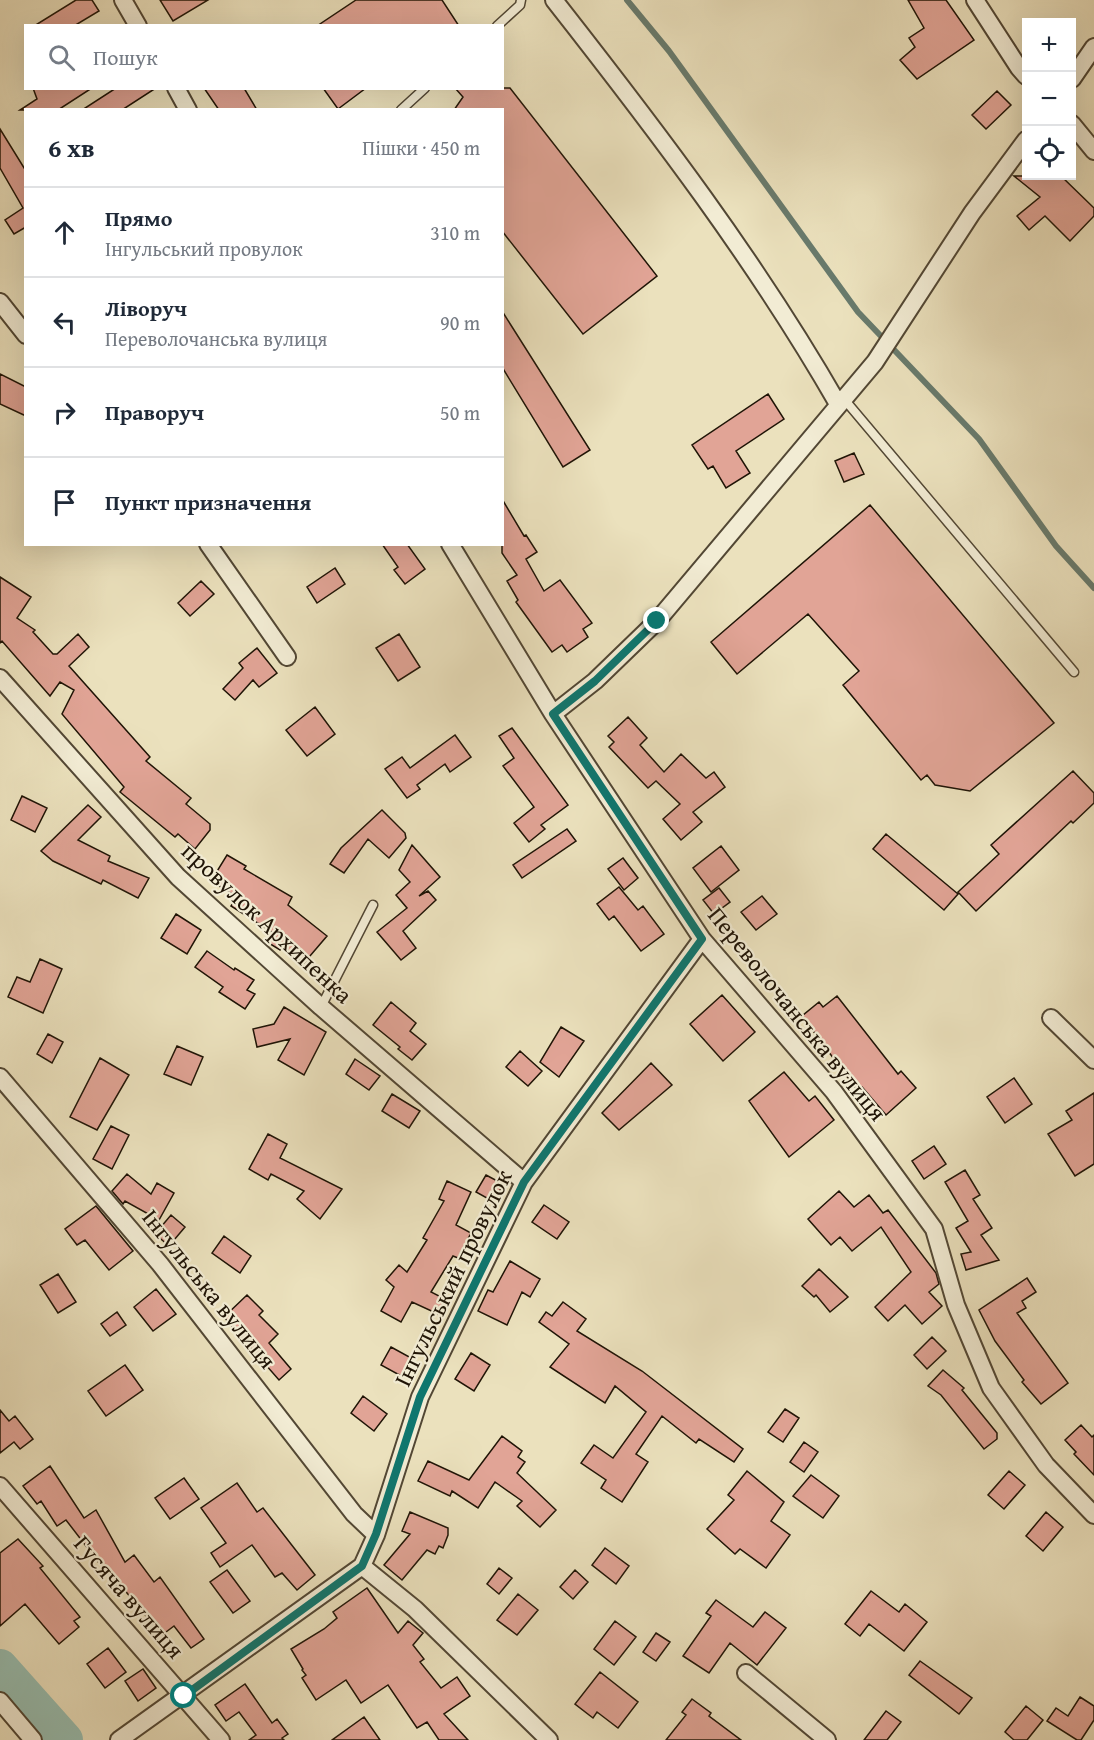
<!DOCTYPE html>
<html lang="uk">
<meta charset="utf-8">
<style>
:root{--surface:#fff;--page:#f2f2f3;--text:#1f2937;--muted:#747a83;--line:#e0e1e3}
body{margin:0;font-family:"Gentium Book Plus",serif;background:var(--page);color:var(--text)}
.controls{position:absolute;right:18px;top:18px;display:grid;overflow:hidden;border-radius:0px;box-shadow:0 6px 24px #0002}
.controls button{width:54px;height:54px;display:grid;place-items:center;padding:0;border:0;border-bottom:2px solid var(--line);background:var(--surface);color:var(--text);font:30px sans-serif}
.stop{position:absolute;width:18px;height:18px;margin:-14px;border:4px solid #0f766e;border-radius:50%;background:#fff}
.stop.end{background:#0f766e;border-color:#fff;box-shadow:0 2px 6px #0008}
.list{margin:0;padding:0;list-style:none}
h2{display:flex;justify-content:space-between;align-items:center;height:78px;margin:0;padding:0 24px;font-size:26px}
h2 small{font-size:20px;font-weight:400;color:var(--muted)}
.list li{display:grid;grid-template-columns:39px 1fr auto;gap:18px;align-items:center;box-sizing:border-box;height:90px;padding:0 24px;border-top:2px solid var(--line)}
.list b{display:block;font-size:22px;white-space:nowrap}
.list p{margin:0;font-size:20px;white-space:nowrap;color:var(--muted)}
.list em{font-size:20px;font-style:normal;color:var(--muted)}
.icon{flex:none;width:33px;height:33px;fill:none;stroke:currentColor;stroke-width:2;stroke-linecap:round;stroke-linejoin:round}
.map{position:relative;flex:none;width:1094px;height:1740px;overflow:hidden}
.search{position:absolute;background:var(--surface);box-shadow:0 6px 24px #0002;left:24px;top:24px;width:480px;height:66px;display:flex;align-items:center;gap:15px;box-sizing:border-box;padding:0 21px;border-radius:0px;color:var(--muted);font-size:22px}
.panel{position:absolute;background:var(--surface);box-shadow:0 6px 24px #0002;left:24px;top:108px;width:480px;height:438px;border-radius:0px}
.map>svg:first-child{display:block}
</style>
<div class="map">
<svg width="1094" height="1740" viewBox="0 0 1094 1740">
<rect width="100%" height="100%" fill="#ebe1bd"/>
<filter id="stains"><feTurbulence type="fractalNoise" baseFrequency=".00333" numOctaves="4"/><feColorMatrix values="0 0 0 0 .2 0 0 0 0 .09 0 0 0 0 .02 0 0 0 .5 -.17"/></filter>
<radialGradient id="worn" r=".72"><stop offset=".6" stop-color="#630" stop-opacity="0"/><stop offset="1" stop-color="#630" stop-opacity=".3"/></radialGradient>
<g fill="none" stroke-linecap="round" stroke-linejoin="round">
<!-- stream -->
<path stroke="#687a6c" stroke-width="6" d="M627 0 669 51 858 312 979 439 1056 546 1094 588"/>
<!-- river -->
<path stroke="#98beb0" stroke-width="36" d="M0 1667 65 1740"/>
</g>
<!-- building -->
<path fill="#e1a496" stroke="#1f1406" stroke-width="1.5" d="M76 0H92L99 11 74 26H34Z
M160 0H208L173 21Z
M356 0H442L459 26H317Z
M908 0H946L974 40 917 79 900 60 915 47 909 38 924 28Z
M33 88H92L58 110H20L37 99Z
M116 88H156L122 110H82Z
M204 88H244L257 110H219Z
M323 88H366L338 109Z
M455 88H510L657 276 583 334 502 231V110H454L463 97Z
M997 91 1011 105 986 129 972 115Z
M0 129 26 171V227L14 234 5 220 23 208 0 168Z
M1014 176H1061L1094 208V216L1070 241 1045 216 1029 230 1017 216 1040 197Z
M502 311 590 450 563 467 502 367Z
M0 374 26 387V416L0 404Z
M768 394 784 419 736 451 750 473 726 488 713 466 708 469 692 445Z
M854 453 864 474 844 482 835 461Z
M502 499 524 536 526 535 537 552 526 559 544 591 560 580 592 623 583 629 588 637 567 652 562 645 552 652 516 602 518 600 507 581 517 575 502 553Z
M870 505 1054 723 970 791 935 785 927 775 921 780 843 685 859 671 808 614 737 674 711 642Z
M382 544H407L425 569 405 584 394 570 398 567Z
M335 568 345 584 317 603 307 587Z
M0 577 31 597 17 618 35 630 33 632 53 654H57L78 634 89 647 69 666 150 757 146 761 191 798 186 804 210 824V830L195 849 178 834 175 837 120 792 124 787 62 714 74 690 60 682 50 696 2 641 0 643Z
M201 581 214 594 190 616 178 603Z
M399 634 420 667 398 681 376 648Z
M257 648 277 673 259 687 253 680 235 700 223 689 243 668 239 663Z
M315 707 335 734 307 756 286 730Z
M628 717 647 738 640 745 664 772 681 754 706 778 714 772 725 787 693 812 702 822 681 840 663 819 680 804 656 781 648 788 609 747 614 742 608 736Z
M512 728 568 805 541 825 545 829 529 842 514 823 534 807 503 766 514 758 499 736Z
M455 735 471 757 450 772 445 764 417 785 420 789 407 798 385 769 402 757 410 768Z
M1073 771 1094 793V803L1073 823 1071 821 976 911 958 892 999 854 991 845Z
M22 796 47 808 35 832 11 820Z
M88 805 101 817 78 840 110 856 108 861 149 878 138 898 103 880 101 884 53 861 41 851Z
M382 810 405 833 406 838 389 858 368 839 344 873 330 864 341 848Z
M567 829 576 841 522 878 513 865Z
M886 834 958 894 944 910 873 849Z
M412 845 440 877 419 896 428 891 436 900 403 931 416 948 401 960 377 932 407 908 396 895 410 882 399 870Z
M721 846 739 870 711 892 693 868Z
M227 855 246 866 244 869 292 897 288 905 327 936 304 963 282 946 280 950 267 942 272 932 231 906 237 897 211 881Z
M623 858 638 878 624 890 608 869Z
M619 887 638 910 643 906 664 934 641 951 614 916 609 920 597 904Z
M719 888 730 902 714 914 703 900Z
M762 896 777 914 756 930 741 912Z
M176 914 201 930 187 954 161 938Z
M207 951 234 970 235 968 254 980 247 990 255 994 245 1009 219 992 223 987 195 967Z
M40 959 62 969 43 1013 8 997 17 977 30 982Z
M722 995 755 1032 723 1061 690 1024Z
M837 996 898 1074 901 1071 916 1088 886 1115 862 1087 857 1090 802 1016 819 1002 823 1007Z
M391 1002 416 1023 410 1031 426 1044 412 1060 398 1049 400 1047 373 1025Z
M284 1007 326 1032 304 1075 278 1060 290 1039 257 1047 253 1029 274 1024Z
M561 1027 584 1041 559 1077 540 1062Z
M48 1034 63 1042 52 1063 37 1054Z
M177 1046 203 1057 191 1085 164 1074Z
M520 1051 542 1071 528 1086 506 1067Z
M100 1058 129 1075 97 1130 70 1117Z
M355 1059 380 1076 369 1090 346 1074Z
M651 1063 672 1085 619 1130 602 1113Z
M784 1072 809 1101 815 1096 834 1120 789 1157 749 1101Z
M1014 1078 1032 1104 1005 1123 987 1097Z
M1094 1093V1164L1075 1176 1048 1134 1072 1120 1066 1111Z
M392 1094 420 1111 409 1128 382 1111Z
M111 1126 129 1135 112 1169 93 1159Z
M268 1134 287 1144 280 1158 342 1189 320 1219 297 1199 304 1191 271 1174 268 1180 249 1169Z
M934 1146 946 1164 924 1179 912 1161Z
M965 1170 980 1195 973 1199 992 1228 981 1235 999 1260 966 1270 961 1254 971 1252 956 1228 968 1221 945 1182Z
M127 1174 151 1194 157 1183 174 1193 159 1220 125 1201 123 1204 112 1191Z
M486 1175 503 1184 494 1202 476 1192Z
M447 1181 471 1192 456 1225 471 1233 458 1258 453 1256 431 1292 445 1299 438 1314 412 1302 401 1322 381 1311 394 1287 386 1280 399 1265 407 1272 427 1240 423 1238 444 1201 439 1199Z
M839 1191 854 1207 869 1195 883 1213 888 1210 936 1273 939 1284 929 1292 942 1306 922 1324 905 1305 888 1321 875 1307 911 1272 881 1227 852 1251 840 1237 831 1245 808 1219Z
M544 1205 569 1222 557 1239 532 1222Z
M96 1206 133 1251 109 1270 85 1240 77 1245 65 1229Z
M171 1215 185 1227 169 1246 155 1234Z
M224 1236 251 1256 240 1273 212 1253Z
M510 1261 540 1279 530 1297 522 1292 507 1325 478 1311 488 1290 493 1292Z
M819 1269 848 1297 830 1312 816 1295 814 1297 802 1286Z
M58 1274 76 1302 58 1313 40 1285Z
M1027 1278 1036 1292 1022 1301 1026 1308 1017 1313 1068 1383 1041 1404 1022 1382 1024 1380 995 1341 979 1310Z
M156 1289 176 1314 153 1331 134 1307Z
M247 1295 263 1311 259 1315 278 1334 269 1343 291 1369 279 1380 224 1317Z
M563 1302 586 1319 577 1331 642 1371 743 1449 734 1462 699 1439 696 1443 662 1416 636 1454 648 1462 622 1502 601 1488 606 1480 581 1463 594 1445 613 1458 646 1412 615 1386 605 1403 550 1367 569 1344 539 1322 546 1312 552 1316Z
M117 1312 126 1325 110 1336 101 1324Z
M932 1337 946 1351 927 1369 914 1355Z
M391 1347 413 1359 403 1377 381 1365Z
M471 1353 490 1365 474 1391 455 1379Z
M125 1365 143 1390 106 1416 88 1391Z
M943 1370 964 1388 962 1390 997 1433V1439L984 1449 941 1395 928 1386Z
M363 1396 387 1414 374 1431 351 1413Z
M785 1409 799 1418 783 1442 768 1432Z
M0 1410 9 1421 15 1416 33 1439 20 1449 14 1442 0 1453Z
M1081 1425 1092 1437 1094 1435V1475L1074 1454 1076 1452 1065 1440Z
M502 1436 522 1451 518 1457 525 1462 517 1473 556 1510 540 1527 517 1506 522 1501 495 1482 478 1508 452 1491 450 1496 418 1481 428 1461 469 1480Z
M804 1442 818 1452 804 1472 790 1462Z
M50 1466 84 1518 96 1510 125 1562 134 1555 154 1582 160 1577 204 1639 191 1648 174 1626 162 1635 122 1587 119 1589 66 1520 57 1526 41 1501 37 1504 23 1486Z
M747 1471 784 1502 771 1521 790 1535 766 1568 740 1549 735 1554 707 1529 734 1500 728 1495Z
M1009 1471 1025 1485 1004 1509 988 1495Z
M811 1475 839 1496 823 1518 793 1496Z
M184 1478 199 1499 170 1519 155 1498Z
M237 1483 257 1512 263 1508 315 1575 297 1590 282 1573 275 1577 252 1545 220 1567 211 1553 226 1543 201 1508Z
M410 1512 448 1528V1535L443 1548 439 1546 435 1554 427 1550 402 1580 384 1565 410 1534 402 1531Z
M1046 1512 1063 1527 1043 1551 1026 1536Z
M18 1539 43 1566 40 1568 80 1617 74 1621 79 1627 59 1644 25 1604 0 1626V1553Z
M605 1548 629 1566 616 1584 592 1565Z
M499 1568 512 1578 499 1594 487 1584Z
M227 1570 250 1601 233 1613 210 1582Z
M575 1570 588 1582 573 1599 560 1587Z
M367 1588 398 1633 408 1621 423 1633 413 1645 424 1659 420 1662 441 1688 457 1677 470 1696 444 1714 468 1740H439L427 1722 417 1728 388 1685 361 1703 346 1680 316 1700 302 1678 306 1675 302 1670 303 1669 291 1649 324 1629 337 1618 333 1612Z
M871 1591 899 1612 905 1604 927 1622 904 1651 869 1624 860 1636 845 1624Z
M518 1594 538 1610 517 1635 497 1620Z
M716 1600 753 1627 765 1612 786 1628 757 1665 730 1643 709 1673 683 1656 711 1616 706 1613Z
M615 1621 636 1637 614 1665 594 1649Z
M656 1633 670 1642 656 1661 643 1652Z
M108 1648 126 1672 105 1688 87 1664Z
M920 1661 972 1698 959 1714 909 1675Z
M143 1669 156 1688 138 1701 125 1681Z
M600 1672 638 1702 618 1728 597 1712 593 1718 575 1704Z
M245 1684 272 1723 277 1719 288 1734 282 1738 284 1740H249L256 1735 239 1712 226 1721 215 1705Z
M1080 1697 1094 1706V1720L1081 1740H1077L1047 1721 1056 1708 1068 1716Z
M692 1699 711 1713 709 1716 741 1740H666L686 1715 682 1712Z
M1026 1706 1043 1720 1027 1740H1014L1005 1732Z
M886 1711 901 1722 887 1740H864Z
M364 1717 380 1740H332Z"/>
<g fill="none" stroke-linecap="round" stroke-linejoin="round">
<defs>
<path id="lane" d="M497 26 520 5 521 0
M401 110 425 88
M844 399 1074 672
M321 1007 373 905"/>
<path id="street" d="M123 0 138 26
M554 0C656 130 756 261 838 404
M975 0 1019 68 1026 76
M1072 79 1094 47
M176 88 188 110
M1072 124 1094 151
M0 302 26 335
M208 544 287 657
M450 544 553 714 702 939 834 1092 934 1229 956 1305 991 1388 1046 1465 1094 1515
M0 678 178 877 321 1007 524 1182
M553 714 595 681 657 621 875 362 972 213 1026 140
M1051 1018 1094 1060
M0 1077 160 1264 354 1514 376 1535
M0 1486 221 1740
M362 1566 415 1609 549 1740
M746 1673 827 1740
M0 1701 33 1740
M119 1740 362 1566 376 1535 420 1397 524 1182 702 939"/>
</defs>
<!-- lane casing -->
<use href="#lane" stroke="#524734" stroke-width="11"/>
<!-- street casing -->
<use href="#street" stroke="#524734" stroke-width="20"/>
<!-- lane -->
<use href="#lane" stroke="#f2ecd4" stroke-width="8"/>
<!-- street -->
<use href="#street" stroke="#f2ecd4" stroke-width="16"/>
</g>
<g fill="none" stroke-linecap="round" stroke-linejoin="round">
<!-- route -->
<path stroke="#0f766e" stroke-width="8" d="M184 1696 362 1566 376 1534 420 1397 524 1182 702 939 553 714 595 681 657 621"/>
</g>
<g text-anchor="middle" stroke-width="4.5" stroke-linejoin="round" paint-order="stroke">
<!-- street labels -->
<g font-size="24" fill="#1f1406" stroke="#f2ecd4">
<text transform="translate(267 923) rotate(43)" y="8">провулок Архипенка</text>
<text transform="translate(797 1014) rotate(51)" y="8">Переволочанська вулиця</text>
<text transform="translate(453 1278) rotate(-64)" y="8">Інгульський провулок</text>
<text transform="translate(209 1289) rotate(51)" y="8">Інгульська вулиця</text>
<text transform="translate(129 1597) rotate(49)" y="8">Гусяча вулиця</text>
</g>
</g>
<rect width="100%" height="100%" filter="url(#stains)"/>
<rect width="100%" height="100%" fill="url(#worn)"/>
</svg>
<div class="controls">
<button>+</button>
<button>−</button>
<button><svg class="icon" aria-label="locate" viewBox="0 0 24 24"><circle cx="12" cy="12" r="6"/><path d="M12 2v4M12 18v4M2 12h4M18 12h4"/></svg></button>
</div>
<div class="stop" style="left:184px;top:1696px"></div>
<div class="stop end" style="left:657px;top:621px"></div>
<div class="search"><svg class="icon" aria-label="search" viewBox="0 0 24 24"><circle cx="10" cy="10" r="6"/><path d="M15 15l6 6"/></svg>Пошук</div>
<section class="panel">
<h2>6 хв<small>Пішки · 450 m</small></h2>
<ul class="list">
<li><svg class="icon" aria-label="ahead" viewBox="0 0 24 24"><path d="M12 20V5M6 11l6-6 6 6"/></svg><div><b>Прямо</b><p>Інгульський провулок</p></div><em>310 m</em></li>
<li><svg class="icon" aria-label="left" viewBox="0 0 24 24"><path d="M17 20v-9H6M10 6l-5 5 5 5"/></svg><div><b>Ліворуч</b><p>Переволочанська вулиця</p></div><em>90 m</em></li>
<li><svg class="icon" aria-label="right" viewBox="0 0 24 24"><path d="M7 20v-9h11M14 6l5 5-5 5"/></svg><div><b>Праворуч</b></div><em>50 m</em></li>
<li><svg class="icon" aria-label="arrive" viewBox="0 0 24 24"><path d="M6 21V4h12l-3 4 3 4H6"/></svg><div><b>Пункт призначення</b></div></li>
</ul>
</section>
</div>
